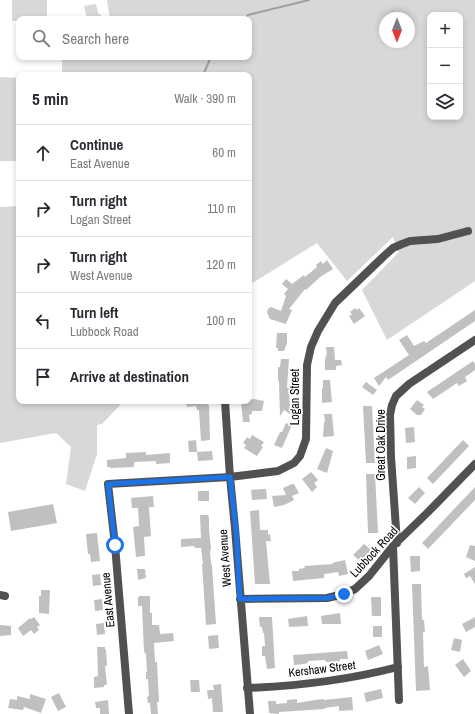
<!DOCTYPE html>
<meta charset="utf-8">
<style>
:root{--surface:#fff;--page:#f2f2f3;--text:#2b2b33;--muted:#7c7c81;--line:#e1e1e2}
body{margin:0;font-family:"Archivo Narrow",sans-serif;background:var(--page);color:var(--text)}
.controls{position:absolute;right:12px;top:12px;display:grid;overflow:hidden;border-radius:8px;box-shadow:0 2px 6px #0003}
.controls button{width:36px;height:36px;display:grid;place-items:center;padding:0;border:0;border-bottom:1px solid var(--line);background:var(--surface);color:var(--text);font:20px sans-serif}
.compass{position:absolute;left:379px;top:12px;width:36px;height:36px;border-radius:50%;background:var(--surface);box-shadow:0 2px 6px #0003;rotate:180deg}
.stop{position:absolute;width:12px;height:12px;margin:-9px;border:3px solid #1a73e8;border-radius:50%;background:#fff}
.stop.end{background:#1a73e8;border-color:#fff;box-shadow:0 1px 4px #0008}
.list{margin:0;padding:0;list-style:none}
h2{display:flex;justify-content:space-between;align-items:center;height:52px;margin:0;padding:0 16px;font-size:17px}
h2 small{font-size:13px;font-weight:400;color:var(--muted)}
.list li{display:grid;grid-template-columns:26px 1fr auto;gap:12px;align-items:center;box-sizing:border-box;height:56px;padding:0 16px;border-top:1px solid var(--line)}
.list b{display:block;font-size:15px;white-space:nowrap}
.list p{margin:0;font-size:13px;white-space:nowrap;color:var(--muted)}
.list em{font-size:13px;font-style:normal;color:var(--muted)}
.icon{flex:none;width:22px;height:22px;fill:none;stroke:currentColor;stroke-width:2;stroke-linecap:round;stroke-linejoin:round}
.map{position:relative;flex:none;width:475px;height:714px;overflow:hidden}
.search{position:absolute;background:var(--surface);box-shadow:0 2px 6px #0003;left:16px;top:16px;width:236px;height:44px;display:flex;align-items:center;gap:10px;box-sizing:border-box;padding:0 14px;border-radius:8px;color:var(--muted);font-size:15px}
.panel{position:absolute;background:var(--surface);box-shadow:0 2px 6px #0003;left:16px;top:72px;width:236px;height:332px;border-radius:8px}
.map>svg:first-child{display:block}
</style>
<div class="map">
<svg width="475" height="714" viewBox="0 0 475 714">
<rect width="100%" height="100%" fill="#fff"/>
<!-- green -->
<path fill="#d8d8d8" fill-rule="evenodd" d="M12 0H47V19H19V21H12Z
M107 0H475V281L387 340 362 290 399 252 393 237 347 281 317 243 249 285V75H62V57H249V19H110ZM430 15H460V117H430ZM385 18H409V42H385Z
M96 4 98 13 105 19 87 18 84 6Z
M0 77 19 78V161H0Z
M19 206V401H124L102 424 97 425V454L85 491 66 484 71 447 56 433 0 443V207Z"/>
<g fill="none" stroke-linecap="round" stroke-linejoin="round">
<!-- stream -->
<path stroke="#9f9f9f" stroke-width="2" d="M245 19 248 15 309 0
M203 75 211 57"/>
</g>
<!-- building -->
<path fill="#c0c0c0" d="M327 260 333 269 320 277 306 290 305 289 289 309 292 310 286 324 270 319 267 312 268 309 271 307 281 311 286 296 284 294 288 289 282 284 286 279 292 284 304 275 305 277 317 267 316 265 321 261 323 264Z
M355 308 357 310 359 308 365 316 354 324 349 316 352 314 350 312Z
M475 310V321L388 380 386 377 379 386 374 378 409 355 399 340 407 335 414 346 424 341 426 343Z
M277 333H287V343L284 351H278V348H276Z
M326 347H334L335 360H341L342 365 336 366V370H325V361L326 355H327Z
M281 359H289L287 388H289L290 414 284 410 280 416 279 381H278V367H280Z
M473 361 475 364V370L465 377 467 381 459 386 457 383 433 399 427 392Z
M323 380H330L332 402 322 403V388H323Z
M366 382 377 390 373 395 362 387Z
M254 399 264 401 262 411H252V414L249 415 250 422H243L241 401Z
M417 400 424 405 422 407 425 409 421 415H417L410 409Z
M186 401H207L208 405H209L210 440 201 441 199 410H197L196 406 187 407Z
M363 406H372L375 463H366Z
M324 414H332L334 436 323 437 324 422H325Z
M286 423 292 425 282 448 274 445 280 432H282Z
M414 427 415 442 406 443 405 428Z
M252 435 264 442 261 446 263 447 257 456 244 448 246 445 243 443 247 437 250 439Z
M196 440 197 452H189L188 441Z
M463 440 469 446 433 484 427 478Z
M326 448 333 451 327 473 317 469Z
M212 451 213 460 198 461 197 452Z
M146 452V455L170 453V463L156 464V461L134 462V467L110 468V467H107V460L126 458V453Z
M416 456V468L407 469V457Z
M311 472 318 480 314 483 317 487 312 492 302 479Z
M366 474H375L378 533H368Z
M292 484H294L299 493 292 496 294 500 284 505 274 507 272 496 286 495 283 488Z
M419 487 425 493 415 504 408 498Z
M475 487V500L428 549 422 543Z
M262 489H266L267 499 252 500 251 490Z
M198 491H209V501H198Z
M153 496 154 507H149L151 536 144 537 145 556 136 557 133 527 139 526 138 508H132L131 498Z
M53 504 57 523 11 531 8 512Z
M259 510 260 530H268V535L270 534 271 541H266L270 584H255L250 511Z
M200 515H208L209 518V529L211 548 210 552 211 563 212 566 216 624 206 625 202 564H203L201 548H195L194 546 181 547V539L201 538Z
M97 533 100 561 91 562 90 554H88L86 534Z
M364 544 371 550 360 561 353 555Z
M470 545 475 546V561L466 557Z
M410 556H420V571L411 572Z
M345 560 348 574 339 576 338 572 324 574V578L293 581 292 571H299V569L305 568 304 566 333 564 332 563Z
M475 567V584L470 576 466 578 464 574Z
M137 569H145L146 578 138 580Z
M100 574 101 585 93 586 92 575Z
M412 584H421L422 620H424L425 632H423L424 667 428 666 430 690 416 691Z
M41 590H50L49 614 39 613V596H41Z
M140 596H150V613H152V625H159L160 634 173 633 174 641 154 643 155 662H157L159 702H157L158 714H151L150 703H148L147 697 149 696 148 679H146V672H147L146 654 144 652 142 606H138V597Z
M371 597H381V616H372Z
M102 599 103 610 95 611 94 600Z
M340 613 341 624H322L321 616Z
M307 616 308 626 289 627 288 619Z
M34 617 40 625 37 627 39 630 34 634 31 630 23 636 18 628 30 618 31 619Z
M259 617H272L275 668 267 669 265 656H262V646H265L264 633H263L262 627H260Z
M475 617V627L466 632 462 624Z
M104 623 105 634 97 635 96 624Z
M0 625 11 626V635L0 636Z
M373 626H382V637H373Z
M218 635 219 648 209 649 208 636Z
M454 638 462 640 460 652 451 650Z
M379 645 383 654 368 660 365 651Z
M97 647H105V650H106L107 666H105L107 685H104V687L94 688V677L98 676Z
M347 651 348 659H340V661L326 662 325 660 308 661V663L304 664 294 665 293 655Z
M463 659 471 671 464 677 455 665Z
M190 680H199L200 692H191Z
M221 684 223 712H213L212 698 208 699 207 690H214L213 685Z
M381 689 383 698 366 702 364 693Z
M59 693 66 707 58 711 51 697Z
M30 694 46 699 41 713 24 707 23 710 8 708 10 699 17 700V696L30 699Z
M352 697 353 710 339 711V706L325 708V709L279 712V714L269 713 268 701H276V704L287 703V700L297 699V703L315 700 323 699 324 700Z
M108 700 109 714H100V708H96L95 702Z"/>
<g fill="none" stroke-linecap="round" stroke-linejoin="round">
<!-- minor -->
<path stroke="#515151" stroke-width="8" d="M225 401 230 477 235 528 250 714
M397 543 391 457 390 415 392 405 396 396 409 384 475 340
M393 546 399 700
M0 595 5 596
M240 599 327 598 344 594 355 589 369 576 393 546 428 512 475 464
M247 688C299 686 348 680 398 667
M129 714 115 545 108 484 230 477 278 471 294 463 300 456 306 439 307 365 311 347 318 331 335 303 383 257 393 248 402 244 410 241 438 239 468 231"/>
</g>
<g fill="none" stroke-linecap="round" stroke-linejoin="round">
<!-- route -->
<path stroke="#1a73e8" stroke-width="5" d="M115 545 108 484 230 477 236 528 240 599 328 598 344 594"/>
</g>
<g text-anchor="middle" stroke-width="3.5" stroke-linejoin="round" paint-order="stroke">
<!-- street labels -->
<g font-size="12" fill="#000" stroke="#fff">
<text transform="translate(295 397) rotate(-90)" y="4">Logan Street</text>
<text transform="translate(381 445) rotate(-90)" y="4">Great Oak Drive</text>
<text transform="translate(374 552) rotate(-47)" y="4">Lubbock Road</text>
<text transform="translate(225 558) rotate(-94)" y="4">West Avenue</text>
<text transform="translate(108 600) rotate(-95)" y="4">East Avenue</text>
<text transform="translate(322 669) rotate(-7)" y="4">Kershaw Street</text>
</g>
</g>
</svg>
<div class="controls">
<button>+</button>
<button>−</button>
<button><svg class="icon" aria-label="layers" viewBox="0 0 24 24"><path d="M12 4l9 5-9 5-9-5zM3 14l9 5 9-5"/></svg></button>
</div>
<svg class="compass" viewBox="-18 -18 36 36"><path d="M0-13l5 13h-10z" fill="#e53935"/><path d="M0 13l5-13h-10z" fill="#7c7c81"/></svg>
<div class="stop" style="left:115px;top:545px"></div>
<div class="stop end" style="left:344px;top:594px"></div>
<div class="search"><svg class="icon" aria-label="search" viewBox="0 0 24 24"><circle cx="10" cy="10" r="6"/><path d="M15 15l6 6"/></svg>Search here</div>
<section class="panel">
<h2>5 min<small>Walk · 390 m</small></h2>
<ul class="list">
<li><svg class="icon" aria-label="ahead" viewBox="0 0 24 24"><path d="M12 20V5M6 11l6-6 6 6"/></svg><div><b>Continue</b><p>East Avenue</p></div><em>60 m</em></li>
<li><svg class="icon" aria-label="right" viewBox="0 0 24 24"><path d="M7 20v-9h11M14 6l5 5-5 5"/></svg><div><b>Turn right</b><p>Logan Street</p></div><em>110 m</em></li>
<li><svg class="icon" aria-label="right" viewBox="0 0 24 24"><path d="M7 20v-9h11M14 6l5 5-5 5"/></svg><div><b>Turn right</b><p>West Avenue</p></div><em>120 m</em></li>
<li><svg class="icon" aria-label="left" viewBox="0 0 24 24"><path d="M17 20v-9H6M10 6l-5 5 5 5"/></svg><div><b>Turn left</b><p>Lubbock Road</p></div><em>100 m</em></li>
<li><svg class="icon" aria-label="arrive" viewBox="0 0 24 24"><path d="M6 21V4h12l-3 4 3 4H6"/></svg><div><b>Arrive at destination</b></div></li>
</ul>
</section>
</div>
